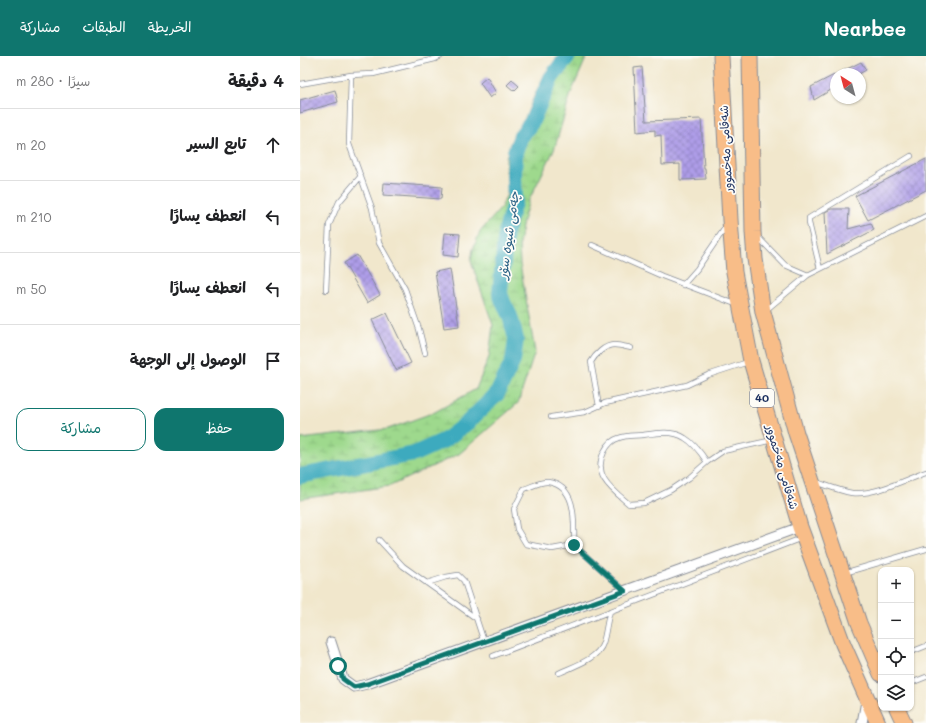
<!DOCTYPE html>
<html lang="ar">
<meta charset="utf-8">
<style>
:root{--surface:#fff;--page:#f6f6f6;--text:#202124;--muted:#757577;--line:#e0e0e0;--accent:#0f766e}
body{margin:0;font-family:Mali,"Playpen Sans Arabic",sans-serif;background:var(--page);color:var(--text);direction:rtl}
.controls{position:absolute;right:12px;bottom:12px;display:grid;overflow:hidden;border-radius:8px;box-shadow:0 1px 3px #0004}
.controls button{width:36px;height:36px;display:grid;place-items:center;padding:0;border:0;border-bottom:1px solid var(--line);background:var(--surface);color:var(--text);font:20px sans-serif}
.compass{position:absolute;left:530px;top:12px;width:36px;height:36px;border-radius:50%;background:var(--surface);box-shadow:0 1px 3px #0004;rotate:324deg}
.stop{position:absolute;width:12px;height:12px;margin:-9px;border:3px solid #0f766e;border-radius:50%;background:#fff}
.stop.end{background:#0f766e;border-color:#fff;box-shadow:0 1px 4px #0008}
.list{margin:0;padding:0;list-style:none}
h2{display:flex;justify-content:space-between;align-items:center;height:52px;margin:0;padding:0 16px;font-size:17px}
h2 small{font-size:13px;font-weight:400;color:var(--muted)}
.list li{display:grid;grid-template-columns:26px 1fr auto;gap:12px;align-items:center;box-sizing:border-box;height:72px;padding:0 16px;border-top:1px solid var(--line)}
.list b{display:block;font-size:15px;white-space:nowrap}
.list em{font-size:13px;font-style:normal;color:var(--muted)}
.actions{display:flex;gap:8px;padding:12px 16px}
.actions a{flex:1;padding:9px 0;border:1px solid var(--accent);border-radius:12px;text-align:center;font-size:14px;color:var(--accent)}
.actions .main{background:var(--accent);color:#fff}
.icon{flex:none;width:22px;height:22px;fill:none;stroke:currentColor;stroke-width:2;stroke-linecap:round;stroke-linejoin:round}
.map{position:relative;flex:none;width:626px;height:667px;overflow:hidden;direction:ltr}
header{display:flex;align-items:center;gap:24px;box-sizing:border-box;height:56px;padding:0 20px;background:var(--accent);color:#fff}
header strong{font-size:19px}
nav{display:flex;gap:22px;margin-inline-start:auto;font-size:14px}
main{display:flex}
aside{flex:1;background:var(--surface)}
.map>svg:first-child{display:block}
</style>
<header>
<strong>Nearbee</strong>
<nav><a>الخريطة</a><a>الطبقات</a><a>مشاركة</a></nav>
</header>
<main>
<div class="map">
<svg width="626" height="667" viewBox="0 0 626 667">
<defs>
<pattern id="wetland-marsh" width="20" height="14" patternUnits="userSpaceOnUse"><rect width="20" height="14" fill="#9ed98d"/><path d="M1 5h8M5 5V1M11 12h8M15 12V8" fill="none" stroke="#88bb7c"/></pattern>
<pattern id="building-cross-hatch" width="8" height="8" patternUnits="userSpaceOnUse"><rect width="8" height="8" fill="#ae9de8"/><path d="M0 0l8 8M0 8l8-8" fill="none" stroke="#8d80bf"/></pattern>
</defs>
<rect width="100%" height="100%" fill="#fdfcf7"/>
<filter id="ink" filterUnits="userSpaceOnUse"><feTurbulence type="fractalNoise" baseFrequency=".025" numOctaves="2"/><feDisplacementMap in="SourceGraphic" scale="8" xChannelSelector="R" yChannelSelector="G"/><feConvolveMatrix kernelMatrix="1 2 1 2 8 2 1 2 1" color-interpolation-filters="sRGB"/></filter>
<filter id="wash" filterUnits="userSpaceOnUse"><feTurbulence type="fractalNoise" baseFrequency=".012" numOctaves="4" result="noise"/><feDisplacementMap in="SourceGraphic" scale="16" xChannelSelector="R" yChannelSelector="G"/><feGaussianBlur stdDeviation="0.9" result="paint"/><feColorMatrix in="noise" values="0 0 0 0 0 0 0 0 0 0 0 0 0 0 0 0 0 1.4 0 .05"/><feComposite in="paint" operator="in"/></filter>
<g filter="url(#wash)">
<rect width="100%" height="100%" fill="#f1e7cc"/>
<!-- wetland -->
<path fill="url(#wetland-marsh)" stroke="#5c8476" d="M260 0H287L271 37 254 94 229 144 223 165 219 188 220 208 235 296 218 347 159 398 90 430 0 443V383L88 373 135 356 176 333 189 301 193 269 171 205 173 193 180 176 201 152 207 138 208 128 206 114V102L211 85 220 72 227 58 235 38Z"/>
<g fill="none" stroke-linecap="round" stroke-linejoin="round">
<!-- river -->
<path stroke="#3eaabe" stroke-width="16" d="M0 420 114 398 145 384 167 367 197 338 213 305 216 283 210 260 203 246 200 237 206 175 215 143 214 119 215 96 221 80 231 67 251 22 268 0"/>
</g>
<g id="blocks">
<!-- building -->
<path fill="url(#building-cross-hatch)" d="M561 6 566 14 559 18H537Z
M342 11 346 65 401 63 404 112H405L406 123 380 124V108L362 109 361 79 355 80V74L337 76 334 12Z
M536 18V31L514 44 511 31Z
M187 21 196 37 190 42 180 27Z
M212 24 219 30 214 35 207 29Z
M35 34 38 46 0 57V44Z
M626 103V134L568 164 555 140Z
M84 127 142 131 141 143 83 139Z
M531 153H549L548 173 571 167 574 174 527 198 525 156Z
M145 177 160 178 158 201 143 199Z
M57 199 80 239 67 247 44 207Z
M150 213 159 270 144 272 135 216Z
M87 257 111 307 96 314 72 264Z"/>
</g>
</g>
<g filter="url(#ink)">
<use href="#blocks" fill-opacity="0" stroke="#868b95" stroke-width="1"/>
<g fill="none" stroke-linecap="round" stroke-linejoin="round">
<defs>
<path id="service" d="M51 19 49 88 72 152 79 187 105 233 119 273 125 297
M0 28 51 19 73 18 135 3 141 0
M458 181 485 209 508 219
M292 189 362 220 438 249
M520 213 509 167V162L611 100
M383 229 397 213 427 169
M26 234 29 169 39 146 61 120
M466 254 508 219 626 160
M299 350 291 306C295 299 305 289 314 289 320 289 326 291 331 292
M251 361 285 356 305 347 387 329 408 319 448 306
M407 406C401 397 394 387 385 382 373 374 356 377 343 379 335 380 326 379 319 382 311 384 307 390 304 396 292 420 313 434 329 448L344 447 371 434 389 422 407 406 423 395 473 384
M516 426C528 430 540 435 552 437 576 439 604 424 626 416
M79 484 103 510 177 563
M274 489C274 467 278 430 248 426 241 425 231 431 224 433L214 453 217 473 226 488 252 493 274 489 324 534
M544 517 626 493
M127 527 146 521 158 519 164 525 184 586
M611 596 626 590
M193 600 502 482
M259 617C274 610 298 603 303 587 306 577 307 565 310 555
M611 627 626 621"/>
<path id="minor" d="M31 586 43 623 54 631 67 628 500 471
M562 667 566 645"/>
<path id="trunk" d="M421 0 430 164 434 216 451 305 500 471 543 588 578 667
M450 0 453 176 455 203 463 256 496 377 559 567 581 618
M597 652 604 667"/>
</defs>
<!-- service casing -->
<use href="#service" stroke="#868b95" stroke-width="6"/>
<!-- minor casing -->
<use href="#minor" stroke="#868b95" stroke-width="11"/>
<!-- trunk casing -->
<use href="#trunk" stroke="#868b95" stroke-width="17"/>
<!-- service -->
<use href="#service" stroke="#fff" stroke-width="4.5"/>
<!-- minor -->
<use href="#minor" stroke="#fff" stroke-width="9"/>
<!-- trunk -->
<use href="#trunk" stroke="#f8bd88" stroke-width="15"/>
</g>
</g>
<g fill="none" stroke-linecap="round" stroke-linejoin="round" filter="url(#ink)">
<!-- route -->
<path stroke="#0f766e" stroke-width="5" d="M38 610 43 623 54 631 67 628 325 535 274 489"/>
</g>
<g text-anchor="middle" stroke-width="3.5" stroke-linejoin="round" paint-order="stroke">
<!-- shield labels -->
<rect fill="#fdfcf7" stroke="#5f6c8c" stroke-width="1" x="450" y="333" width="24" height="18" rx="3"/>
<g font-size="11" font-weight="bold" fill="#1b2f5e">
<text x="462" y="346">40</text>
</g>
<!-- street labels -->
<g font-size="12" fill="#1b2f5e" stroke="#fdfcf7">
<text transform="translate(426 93) rotate(-93)" y="4">شەقامی مەخموور</text>
<text transform="translate(482 411) rotate(74)" y="4">شەقامی مەخموور</text>
</g>
<!-- water labels -->
<g font-size="13" font-style="italic" fill="#296084" stroke="#fdfcf7">
<text transform="translate(208 179) rotate(-82)" y="5">چەمی شیوە سۆر</text>
</g>
</g>
</svg>
<div class="controls">
<button>+</button>
<button>−</button>
<button><svg class="icon" aria-label="locate" viewBox="0 0 24 24"><circle cx="12" cy="12" r="6"/><path d="M12 2v4M12 18v4M2 12h4M18 12h4"/></svg></button>
<button><svg class="icon" aria-label="layers" viewBox="0 0 24 24"><path d="M12 4l9 5-9 5-9-5zM3 14l9 5 9-5"/></svg></button>
</div>
<svg class="compass" viewBox="-18 -18 36 36"><path d="M0-13l5 13h-10z" fill="#e53935"/><path d="M0 13l5-13h-10z" fill="#757577"/></svg>
<div class="stop" style="left:38px;top:610px"></div>
<div class="stop end" style="left:274px;top:489px"></div>
</div>
<aside>
<h2>4 دقيقة<small>سيرًا · 280 m</small></h2>
<ul class="list">
<li><svg class="icon" aria-label="ahead" viewBox="0 0 24 24"><path d="M12 20V5M6 11l6-6 6 6"/></svg><div><b>تابع السير</b></div><em>20 m</em></li>
<li><svg class="icon" aria-label="left" viewBox="0 0 24 24"><path d="M17 20v-9H6M10 6l-5 5 5 5"/></svg><div><b>انعطف يسارًا</b></div><em>210 m</em></li>
<li><svg class="icon" aria-label="left" viewBox="0 0 24 24"><path d="M17 20v-9H6M10 6l-5 5 5 5"/></svg><div><b>انعطف يسارًا</b></div><em>50 m</em></li>
<li><svg class="icon" aria-label="arrive" viewBox="0 0 24 24"><path d="M6 21V4h12l-3 4 3 4H6"/></svg><div><b>الوصول إلى الوجهة</b></div></li>
</ul>
<div class="actions"><a class="main">حفظ</a><a>مشاركة</a></div>
</aside>
</main>
